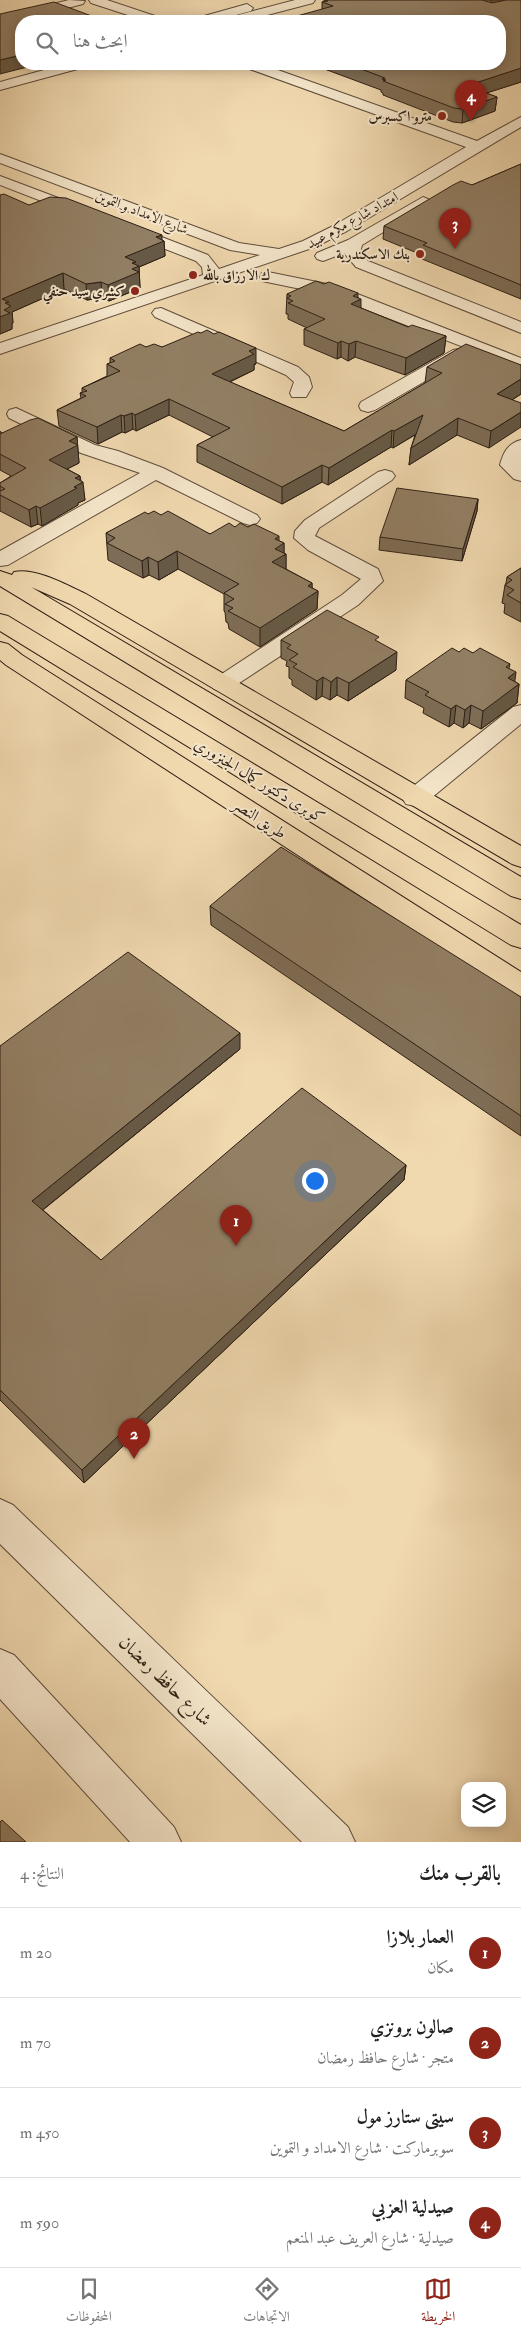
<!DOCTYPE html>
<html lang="ar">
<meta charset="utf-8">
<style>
:root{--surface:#fff;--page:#f2f2f2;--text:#222;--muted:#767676;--line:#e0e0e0;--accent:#8f2418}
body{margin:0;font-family:"IM FELL Double Pica",Amiri,serif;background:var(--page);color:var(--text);direction:rtl}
.controls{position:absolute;right:15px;bottom:15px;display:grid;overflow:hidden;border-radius:10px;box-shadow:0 2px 12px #0003}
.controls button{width:45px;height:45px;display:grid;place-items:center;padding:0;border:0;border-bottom:1px solid var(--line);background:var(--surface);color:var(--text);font:25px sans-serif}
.you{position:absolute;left:314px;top:1180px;width:18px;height:18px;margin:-12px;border:4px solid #fff;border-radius:50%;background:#1a73e8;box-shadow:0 0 0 8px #1a73e833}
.badge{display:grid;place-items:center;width:32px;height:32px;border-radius:50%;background:var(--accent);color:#fff;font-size:16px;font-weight:700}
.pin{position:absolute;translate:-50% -41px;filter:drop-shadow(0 1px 2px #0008)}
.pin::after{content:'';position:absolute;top:26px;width:18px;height:15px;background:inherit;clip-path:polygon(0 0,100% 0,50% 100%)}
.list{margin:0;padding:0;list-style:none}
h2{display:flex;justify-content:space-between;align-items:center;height:65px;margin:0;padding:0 20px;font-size:21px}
h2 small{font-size:16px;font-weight:400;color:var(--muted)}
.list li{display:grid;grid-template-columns:32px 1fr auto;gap:15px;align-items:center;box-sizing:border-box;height:90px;padding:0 20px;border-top:1px solid var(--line)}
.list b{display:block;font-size:19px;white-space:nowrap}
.list p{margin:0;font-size:16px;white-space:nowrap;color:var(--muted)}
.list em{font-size:16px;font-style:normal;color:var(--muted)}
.icon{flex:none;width:28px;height:28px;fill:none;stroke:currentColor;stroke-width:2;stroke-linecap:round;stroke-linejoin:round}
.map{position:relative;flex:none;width:521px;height:1842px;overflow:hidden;direction:ltr}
.search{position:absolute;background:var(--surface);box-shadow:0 2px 12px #0003;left:15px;right:15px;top:15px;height:55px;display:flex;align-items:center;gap:12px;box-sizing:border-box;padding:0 18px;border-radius:20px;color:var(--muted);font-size:19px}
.sheet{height:425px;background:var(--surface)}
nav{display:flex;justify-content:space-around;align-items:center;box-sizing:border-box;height:70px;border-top:1px solid var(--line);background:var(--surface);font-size:14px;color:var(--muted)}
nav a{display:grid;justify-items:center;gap:2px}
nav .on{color:var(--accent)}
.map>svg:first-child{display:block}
</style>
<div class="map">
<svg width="521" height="1842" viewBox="0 0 521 1842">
<rect width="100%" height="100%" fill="#f0d8af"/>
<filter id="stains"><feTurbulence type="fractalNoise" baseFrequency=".004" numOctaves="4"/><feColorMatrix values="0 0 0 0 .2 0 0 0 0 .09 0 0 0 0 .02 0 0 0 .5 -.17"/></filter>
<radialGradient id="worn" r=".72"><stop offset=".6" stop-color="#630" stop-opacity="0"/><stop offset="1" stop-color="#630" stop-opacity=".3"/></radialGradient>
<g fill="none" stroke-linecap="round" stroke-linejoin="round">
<defs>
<path id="minor" d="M69 0 85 1 83 4 0 25V17Z
M89 0H107L161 18 163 21H146L91 3Z
M295 0H315L313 3 244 21H225L227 18Z
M247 4 253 8 251 11 214 21H195L197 18Z
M66 64H86L85 67 0 90V82Z
M243 64H261L477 141 521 117V127L347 231 315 247 0 354V343L203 275 202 267 196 261 124 233 122 230 124 227H136L208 255 219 269 260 255 230 250 0 163V154L239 243 279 249 303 241 335 225 466 147 244 67Z
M0 176 85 208 88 211 85 214H75L0 185Z
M423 197 428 199 431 202 428 205 362 245 360 253 368 261 521 322V333L356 267 344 253 323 261 317 259 315 256 317 253 348 240Z
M268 272 337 286 521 358V369L325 294 262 281 260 277 262 273Z
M161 308 298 367 309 377 312 387 306 397H292L290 393 294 382 286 375 155 317 152 313 155 309Z
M459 349 465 350 468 354 465 358 375 410 368 412 361 410 359 406 361 402 453 350Z
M16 408 95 445 118 451 163 468 257 515 260 519 257 523 250 525 243 523 156 480 8 565 0 566V551L140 473 81 453 9 418 7 414 9 410Z
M521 440V481L514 479 500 465C503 453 508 443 521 440Z
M385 470 392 472 395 476 392 480 319 528 315 536 378 569 383 581 358 605 230 689 222 691 214 689 210 684 214 679 342 595 361 579 308 550 294 538 295 531 305 520 378 472Z
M521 705V724L424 804 415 806 406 804 402 798 406 792 513 707Z
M0 1499 13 1505 348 1827 355 1842H302L0 1544Z
M0 1649 14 1655 174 1827 181 1842H130L0 1699Z"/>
<path id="highway" d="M0 571 12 575 14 572C35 567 67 585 86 594L521 846V867L512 864 70 604 31 587 521 877V899L511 896 0 586Z
M0 614 8 616 521 925V948L511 945 0 631Z
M0 642 8 644 22 655 521 972V997L511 994 6 665 0 660Z"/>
</defs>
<!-- minor casing -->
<use href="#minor" stroke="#5e4c3a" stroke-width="2"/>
<!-- highway casing -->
<use href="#highway" stroke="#2d1e13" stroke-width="2"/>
<!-- minor -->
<use href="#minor" fill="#f5e6cb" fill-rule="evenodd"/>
<!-- highway -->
<use href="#highway" fill="#f0d8af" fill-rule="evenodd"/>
</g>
<!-- wall -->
<path fill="#7e6d56" stroke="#2d1e13" d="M324 0H521V82L486 93 497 97 495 111 462 123 453 122 383 95V93L381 92V90L311 64H500L322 9V2H324Z
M521 164V299L422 259V255L383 239 384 226 472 185Z
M29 205 162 240 164 241 165 256 139 267 140 288 109 301 102 298 87 300 64 289 12 312 13 323H12V329L0 334Z
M287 294 358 297 361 308 408 327 446 336 444 353 405 375 355 357 348 361 341 357 337 359 304 345V329L307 328 288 319V314H286Z
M146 347H162L256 364H254V370L230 382 344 431 425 383 427 367 521 365V394L512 400 489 448 457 435 409 465 411 448 415 435 393 448 391 447 328 485 322 482 282 504 197 462V445L213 437 169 415 136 431 133 429 125 433 122 432 98 444 59 426 57 410 81 398 80 393H82V388L107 376V364L110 363V358Z
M0 431 2 433 77 437 79 463 67 469 80 476 85 500 78 503V505L42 526 38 524 31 527 0 511V483L11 476 0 470Z
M478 499 477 511 462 561 379 550 380 537Z
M148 514 161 515 210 534 235 527H248L284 543V553L286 554V569L312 583V588L318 591 317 609 260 647 229 629 228 623 226 622 225 612 224 611V594L178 569 159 580 149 575 143 578 108 560 106 533Z
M521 568V622L504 613 505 604 502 603 505 585 506 583 507 577Z
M281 640 379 642 396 670 348 701 337 695 330 700 322 696 316 700 292 685V680L289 678V667L286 666 287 661 281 658Z
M459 652 473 653 510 664 509 668 515 682 519 684 517 703 481 729 469 723 463 728 454 723 449 727 423 713 424 708 405 698 406 680Z
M210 906 521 997V1136L211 925Z
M0 1046 240 1049 43 1210 101 1260 406 1165 404 1180 84 1483 0 1400Z"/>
<!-- shaded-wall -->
<path fill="#665946" stroke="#2d1e13" d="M491 0H509L491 4Z
M21 55V64H39L0 74V60Z
M521 68V82L465 100 466 86Z
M497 97 495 111 462 123 463 109Z
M162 235V241H164L165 256 139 267 140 288 109 301 108 285 125 257 156 237Z
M63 273 64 289 12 312 13 323H12V329L0 334V317L2 299Z
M101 282 102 298 87 300 86 284Z
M358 293V301L361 299V315L351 304 353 296Z
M446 336 444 353 405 375 406 358Z
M341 341V357L337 359 338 343Z
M356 341 355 357 348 361 349 344Z
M256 348V364H254V370L212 390V374L249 351Z
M521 379V394L495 411 497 394Z
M169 399V415L136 431 135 415Z
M521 412V427L489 448 491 431Z
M132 413 133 429 125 433 124 416Z
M121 415 122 432 98 444 97 427Z
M423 415 421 431 393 448 394 431Z
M458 418 457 435 409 465 411 448Z
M392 430 391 447 328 485 329 468Z
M77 437 79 463 51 477 49 460 69 441Z
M322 465V482L282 504V487Z
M80 476V484L83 482 85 500 78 503V505L42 526 40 508 75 478Z
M478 499 477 511 462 561 463 549Z
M36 506 38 524 31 527 29 510Z
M279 536V546L284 543V556L286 554V572L272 562 275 539Z
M177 551 178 569 159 580 158 562Z
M148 557 149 575 143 578 142 561Z
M312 583V595L318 591 317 609 260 647V628L308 586Z
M397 652 396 670 348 701 349 683Z
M516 672 514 688 519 684 517 703 481 729 483 711 508 678Z
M323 677 322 696 316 700 317 681Z
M337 677V695L330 700 331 682Z
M456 705 454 723 449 727 451 709Z
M471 705 469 723 463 728 465 710Z
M240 1033V1049L35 1216 32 1201Z
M406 1165 404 1180 84 1483 82 1470Z"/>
<!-- building -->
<path fill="#927f64" stroke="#2d1e13" d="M325 0H482L492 3 506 0H521V68L466 86 497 97 463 109 454 108 383 81 386 80 382 79 385 78 348 64H500V21H279L333 6 322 2 328 1Z
M54 2 105 21H21V55L0 60V14Z
M521 164V285L423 245 427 243 384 226 453 185 461 181 472 185Z
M4 194 29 205 50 197 66 198 162 235 156 237 164 241 125 257 136 262 132 263 139 266 132 269 139 272 108 285 101 282 86 284 63 273 2 299 9 302 5 303 11 306 4 310 10 313 0 317V195Z
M316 281 324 284 329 282 358 293 353 296 361 299 351 304 408 327 412 325 446 336 406 358 356 341 349 344 341 341 338 343 304 329 325 319 288 303 293 301 287 298 291 296 287 294Z
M207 330 214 334 219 332 256 348 249 351 254 354 212 374 344 431 442 373 427 367 466 344 521 365V379L497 394 521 403V412L491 431 458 418 411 448 423 415 394 431 392 430 329 468 322 465 282 487 197 445 230 428 169 399 135 415 132 413 124 416 121 415 97 427 57 410 86 396 80 393 87 391 82 388 120 371 107 364 115 361 110 358 140 344 146 347 154 344 162 347 198 332 201 333Z
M38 418 77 437 69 441 78 445 49 460 80 476 75 478 83 482 74 487 77 488 40 508 36 506 29 510 0 495V491L5 489 0 486V483L26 468 0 454V434L30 420Z
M397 488 478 499 463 549 380 537Z
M154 511 161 515 168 511 210 534 229 523 235 527 240 523 248 527 254 524 279 536 275 539 284 543 275 549 286 554 272 562 312 583 308 586 318 591 260 628 228 611 233 608 225 604 234 599 224 593 239 584 177 551 158 562 148 557 142 561 107 543 115 538 106 533 145 512 148 514Z
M521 568V603L507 595 514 590 505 585 512 580 507 577Z
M327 610 379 637 375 640 397 652 349 683 337 677 331 682 323 677 317 681 293 667 297 664 289 660 298 654 287 648 291 645 281 640Z
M452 648 459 652 464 648 473 653 480 648 510 664 506 667 516 672 508 678 519 684 483 711 471 705 465 710 456 705 451 709 425 695 429 692 406 680Z
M281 847 521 997V1116L210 906Z
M128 952 240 1033 32 1201 101 1260 302 1088 406 1165 82 1470 0 1390V1046Z
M2 1820 26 1842H0V1822Z"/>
<!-- markers -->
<g fill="#8f2418" stroke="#f5e6cb" stroke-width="2">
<circle cx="442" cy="116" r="5"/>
<circle cx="420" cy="254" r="5"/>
<circle cx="193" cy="275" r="5"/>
<circle cx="135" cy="291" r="5"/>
</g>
<g text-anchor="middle" stroke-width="4" stroke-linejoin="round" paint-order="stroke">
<!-- far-poi labels -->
<g font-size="14" font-weight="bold" fill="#2d1e13" stroke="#f5e6cb" text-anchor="end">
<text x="432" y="121">مترو اكسبرس</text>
<text x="410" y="259">بنك الاسكندرية</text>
<text x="203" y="280" text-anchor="start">ك الارزاق بالله</text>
<text x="125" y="296">كشري سيد حنفي</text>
</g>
<!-- far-street labels -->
<g font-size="14" fill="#2d1e13" stroke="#f5e6cb">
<text transform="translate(142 212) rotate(21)" y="5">شارع الامداد و التموين</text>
<text transform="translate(352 220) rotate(-29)" y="5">امتداد شارع مكرم عبيد</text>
</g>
<!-- street labels -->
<g font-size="16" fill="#2d1e13" stroke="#f5e6cb">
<text transform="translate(260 780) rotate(31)" y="6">كوبرى دكتور كمال الجنزوري</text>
<text transform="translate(260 818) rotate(33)" y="6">طريق النصر</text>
</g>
<!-- near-street labels -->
<g font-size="19" fill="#2d1e13" stroke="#f5e6cb">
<text transform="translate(166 1680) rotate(44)" y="7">شارع حافظ رمضان</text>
</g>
</g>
<rect width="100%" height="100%" filter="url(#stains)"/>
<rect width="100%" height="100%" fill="url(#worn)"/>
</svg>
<div class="controls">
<button><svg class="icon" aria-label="layers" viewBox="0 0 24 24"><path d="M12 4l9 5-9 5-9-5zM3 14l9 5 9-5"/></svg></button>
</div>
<div class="you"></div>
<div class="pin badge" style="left:236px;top:1246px">1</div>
<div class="pin badge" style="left:134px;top:1459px">2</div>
<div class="pin badge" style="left:455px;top:249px">3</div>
<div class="pin badge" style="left:471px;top:121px">4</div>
<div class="search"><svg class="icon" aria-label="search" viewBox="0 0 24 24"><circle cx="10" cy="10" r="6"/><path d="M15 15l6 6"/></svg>ابحث هنا</div>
</div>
<section class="sheet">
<h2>بالقرب منك<small>النتائج: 4</small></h2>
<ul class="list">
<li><span class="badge">1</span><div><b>العمار بلازا</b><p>مكان</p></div><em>20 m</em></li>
<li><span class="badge">2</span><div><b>صالون برونزي</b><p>متجر · شارع حافظ رمضان</p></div><em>70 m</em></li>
<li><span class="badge">3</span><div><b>سيتى ستارز مول</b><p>سوبرماركت · شارع الامداد و التموين</p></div><em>450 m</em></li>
<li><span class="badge">4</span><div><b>صيدلية العزبي</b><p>صيدلية · شارع العريف عبد المنعم</p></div><em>590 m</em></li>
</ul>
</section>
<nav>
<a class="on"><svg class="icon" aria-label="map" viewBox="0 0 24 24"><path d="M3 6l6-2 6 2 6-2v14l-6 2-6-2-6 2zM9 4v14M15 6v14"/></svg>الخريطة</a>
<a><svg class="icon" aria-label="directions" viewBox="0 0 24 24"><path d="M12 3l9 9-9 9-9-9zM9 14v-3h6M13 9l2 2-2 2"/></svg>الاتجاهات</a>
<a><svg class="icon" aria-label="saved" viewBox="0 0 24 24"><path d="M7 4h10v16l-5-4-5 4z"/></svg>المحفوظات</a>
</nav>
